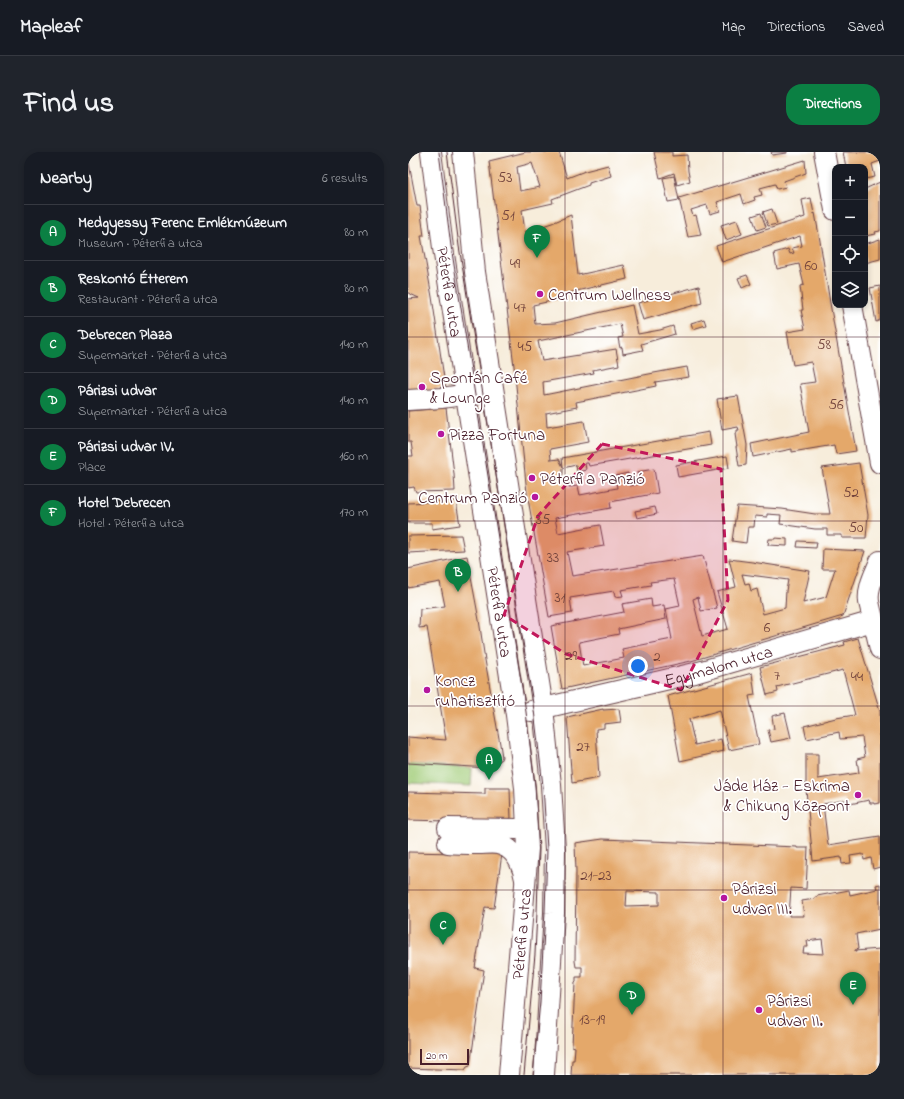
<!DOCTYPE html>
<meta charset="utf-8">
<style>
:root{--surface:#171b24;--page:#20242c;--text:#f1f3f6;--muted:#9ea1a6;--line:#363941;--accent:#0b8043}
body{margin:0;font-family:"Indie Flower",sans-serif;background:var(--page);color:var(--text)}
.controls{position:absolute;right:12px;top:12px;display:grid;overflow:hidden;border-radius:8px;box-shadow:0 2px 6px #0003}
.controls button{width:36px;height:36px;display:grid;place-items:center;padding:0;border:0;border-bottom:1px solid var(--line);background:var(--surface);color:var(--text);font:20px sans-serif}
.scale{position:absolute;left:12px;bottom:10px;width:49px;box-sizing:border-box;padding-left:4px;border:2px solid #4a1f2b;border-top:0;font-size:11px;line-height:14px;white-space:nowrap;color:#4a1f2b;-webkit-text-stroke:3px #fff;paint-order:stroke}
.you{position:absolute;left:230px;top:514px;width:14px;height:14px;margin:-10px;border:3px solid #fff;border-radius:50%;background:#1a73e8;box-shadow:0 0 0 6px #1a73e833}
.badge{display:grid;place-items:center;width:26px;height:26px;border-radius:50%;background:var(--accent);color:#fff;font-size:13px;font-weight:700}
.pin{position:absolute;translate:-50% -33px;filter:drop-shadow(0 1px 2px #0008)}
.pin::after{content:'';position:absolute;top:21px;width:14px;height:12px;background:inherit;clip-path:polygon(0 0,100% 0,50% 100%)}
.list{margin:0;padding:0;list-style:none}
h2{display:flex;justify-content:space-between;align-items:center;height:52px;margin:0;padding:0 16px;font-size:17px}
h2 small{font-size:13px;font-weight:400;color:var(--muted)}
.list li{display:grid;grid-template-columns:26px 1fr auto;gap:12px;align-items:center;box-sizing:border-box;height:56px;padding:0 16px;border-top:1px solid var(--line)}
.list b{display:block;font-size:15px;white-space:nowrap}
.list p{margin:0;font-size:13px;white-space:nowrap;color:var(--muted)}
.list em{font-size:13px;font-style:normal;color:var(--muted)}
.icon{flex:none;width:22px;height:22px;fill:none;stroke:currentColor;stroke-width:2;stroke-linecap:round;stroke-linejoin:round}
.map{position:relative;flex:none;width:472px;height:923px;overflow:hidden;border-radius:16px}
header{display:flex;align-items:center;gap:24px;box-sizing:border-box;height:56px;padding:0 20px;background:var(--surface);border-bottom:1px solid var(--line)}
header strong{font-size:19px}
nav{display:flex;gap:22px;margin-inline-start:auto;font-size:14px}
.intro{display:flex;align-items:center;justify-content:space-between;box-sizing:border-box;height:96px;padding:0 24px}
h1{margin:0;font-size:28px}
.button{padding:10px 18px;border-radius:16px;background:var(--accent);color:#fff;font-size:14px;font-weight:700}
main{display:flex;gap:24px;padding:0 24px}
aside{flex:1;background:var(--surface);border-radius:16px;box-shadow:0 2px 6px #0003}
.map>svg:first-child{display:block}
</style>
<header>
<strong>Mapleaf</strong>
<nav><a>Map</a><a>Directions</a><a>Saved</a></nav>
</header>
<div class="intro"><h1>Find us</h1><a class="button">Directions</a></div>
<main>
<aside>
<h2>Nearby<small>6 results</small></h2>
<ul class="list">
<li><span class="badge">A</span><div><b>Medgyessy Ferenc Emlékmúzeum</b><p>Museum · Péterfia utca</p></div><em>80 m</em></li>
<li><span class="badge">B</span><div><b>Reskontó Étterem</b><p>Restaurant · Péterfia utca</p></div><em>80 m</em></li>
<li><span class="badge">C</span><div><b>Debrecen Plaza</b><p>Supermarket · Péterfia utca</p></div><em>140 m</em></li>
<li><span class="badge">D</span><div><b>Párizsi udvar</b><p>Supermarket · Péterfia utca</p></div><em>140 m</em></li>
<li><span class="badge">E</span><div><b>Párizsi udvar IV.</b><p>Place</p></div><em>160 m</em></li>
<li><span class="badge">F</span><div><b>Hotel Debrecen</b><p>Hotel · Péterfia utca</p></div><em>170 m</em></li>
</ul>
</aside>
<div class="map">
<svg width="472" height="923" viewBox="0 0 472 923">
<rect width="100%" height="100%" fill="#fff"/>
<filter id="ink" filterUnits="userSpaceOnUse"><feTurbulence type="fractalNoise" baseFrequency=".025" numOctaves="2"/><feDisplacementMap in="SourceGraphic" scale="8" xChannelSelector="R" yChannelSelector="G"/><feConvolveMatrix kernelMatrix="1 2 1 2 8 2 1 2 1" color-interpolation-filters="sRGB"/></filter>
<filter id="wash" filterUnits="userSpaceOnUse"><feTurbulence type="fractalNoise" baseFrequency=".012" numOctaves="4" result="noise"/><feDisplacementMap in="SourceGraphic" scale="16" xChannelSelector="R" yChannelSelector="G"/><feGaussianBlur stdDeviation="0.9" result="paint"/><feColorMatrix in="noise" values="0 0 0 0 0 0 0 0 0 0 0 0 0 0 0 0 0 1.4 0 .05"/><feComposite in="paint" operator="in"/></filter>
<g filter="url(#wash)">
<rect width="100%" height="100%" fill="#f7eddb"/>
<!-- green -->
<path fill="#a1cc78" stroke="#767652" d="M0 612 64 616 63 634 0 631Z"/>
<g id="blocks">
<!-- building -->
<path fill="#e4a86a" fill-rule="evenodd" d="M118 0H151L159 26 177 19 200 13 203 24 181 31V33L144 47 145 51 114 58 117 80 144 71 163 63 170 123 216 113 219 127 156 142 157 146 125 153 127 172 147 171 224 153 230 182 252 178 265 174 267 182 233 192 235 198 215 202 214 195 212 196 210 186 215 185 212 172 130 189 134 209 208 197 211 213 185 218 186 221 135 230 136 243 246 221 279 215 281 225 247 230 248 234 168 250 169 255 138 261 139 275 176 269 180 290 142 297 143 308 151 307 155 315 154 306 301 280 303 293 181 314 180 311H177L178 318 169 320 168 313 155 316V322L153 326H155L156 333 160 332 161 335 170 334 172 343 209 336 207 324 220 321 222 334 231 332 229 320 246 317 250 341 202 350 203 356 147 366 150 381 192 373 196 394 159 400 164 424 295 404 309 456 293 459 290 445 285 447 294 484 320 477 309 440 328 435 321 407 344 410 402 419 395 451 418 445 427 417H414L415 397 457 399 435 464 283 509 154 537 143 474 216 460 214 452 243 447 244 455 256 453 258 467 210 477 211 482 171 490 175 514 216 506 214 497 264 487 258 457 272 454 266 427 242 430 243 433 213 438 215 444 207 445 206 439 162 446 164 461 141 465 119 341 106 214 81 9ZM124 11 132 35 112 39 109 15ZM334 422 380 428 378 439 377 456 355 462 349 437 343 439 341 431 337 432Z
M246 0H264V4L279 3 280 19 282 29 269 33 266 21 252 26Z
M363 0H379V1L364 3Z
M435 0H472V9L464 12 467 25 457 27V15H438Z
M0 6 9 54H12L16 84H13L24 145 36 226 38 229V232L37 235 33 237 0 242V147L11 146 0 141Z
M397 8 398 21 376 29 378 35 369 37 367 32 352 36 354 43 346 45 347 48 336 52 333 42 309 50 312 59 302 62 299 53 283 58 285 64 288 63 293 83 280 85 271 46Z
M266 24 271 48 260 50 255 26Z
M472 30V79L467 80 468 82 457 84V37Z
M403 46 406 62 407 61 412 89 422 151 448 299 428 302 426 293 384 300V297L345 305 343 292 401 280 392 232 407 230 403 210 385 213 379 180 397 177 393 158H395L392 134 396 133 391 112 369 117 366 101 380 97 382 102 386 101 384 96 394 94 392 84 314 110 308 94 397 65 394 48Z
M364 57 369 72 360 74 355 60Z
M353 61 358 75 349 78 344 64Z
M329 68 334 82 318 88 313 73Z
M472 87V107L457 111V92Z
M339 123 343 132 334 136 330 126Z
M291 134 294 151 235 168 230 151Z
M472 134V168L468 170 462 136Z
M296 167 298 173 285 177 283 171Z
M330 244 339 293 338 313 331 314 328 295H329L327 282 329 281V278H331L330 275 314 278 309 247Z
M38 256 46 322 47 339 8 340 6 335 0 336V304H5L3 290H0V259Z
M319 304 321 316 270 325 268 313Z
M451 311 460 363 458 386H434V383H419V377H407L372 372 373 363 359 362V365L347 364 346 375H340L338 391 324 389 329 354 374 357 407 362H422L414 316Z
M48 349 52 373 24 377V371H0V351Z
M247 355 249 362 229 366 227 359Z
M53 383 56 398 0 401V384Z
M367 386 379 387V394L360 393 361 387H367Z
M390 389 409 390 408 396 389 395Z
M59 404 71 468 77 508 92 592 94 605 92 609H79L81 616 0 611V585L38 588 19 475 11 476 12 457 37 454 32 430 0 436V417Z
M450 486 472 559V651L466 652V651H462L461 648 437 653V648L415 652 420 693 472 685V715L465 717 463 706 456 708 455 702 442 704 443 711 434 712 433 705 405 709 398 638V602H410V627L451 621 449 607 457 605 454 585 432 587 431 580 399 587 398 584 396 574 428 566 447 563 435 518 369 535 370 540 359 543 352 515 437 493 436 490Z
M344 521 347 543 341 544 351 592 321 598 312 558 281 567 287 593 313 587 316 599 272 609 260 544Z
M195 557V558L211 557 213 570 196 572V576L188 577 191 626 164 631 159 565Z
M377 561 383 586 363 590 360 578 366 577 364 564Z
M77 636H102L103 668 78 670 0 668V640L77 642Z
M195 687 389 695V696H400L398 737 383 736 381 764H396L394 749 407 747V745H409V744L441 738 442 743 469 737 468 733 472 732V777L448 782 450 797 447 798V799L472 797V923H163L164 908H166L167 895 164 894 167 831 168 830V825H174V815H168L167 809 168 719 167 691ZM219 739 251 740V753L218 754ZM414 787 416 802 395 801 396 795H400L399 789Z
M0 700 94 702 86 756 77 755 67 816 76 818 62 914 59 915 57 918 0 916Z"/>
</g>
</g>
<g filter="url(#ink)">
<use href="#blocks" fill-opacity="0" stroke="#643e45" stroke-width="1"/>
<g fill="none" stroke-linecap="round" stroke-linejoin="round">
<defs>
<g id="minor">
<path id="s1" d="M23 0 35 96 108 563 117 636 120 697 101 923"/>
<path d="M55 0 67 120 135 556 143 633 147 697 146 761 136 923"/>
<path d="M416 0 427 58"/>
<path d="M444 153 472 311"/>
<path d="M0 248 33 246 70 241"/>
<path d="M472 409C467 422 459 435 461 450L472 497"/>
<path id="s2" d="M123 559 287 521 465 469"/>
<path d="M40 676 109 677"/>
<path d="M40 691C50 692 60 692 71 692 77 692 84 691 89 692 106 695 114 712 117 727"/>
</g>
</defs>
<!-- minor casing -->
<use href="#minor" stroke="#643e45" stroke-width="22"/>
<!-- minor -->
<use href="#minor" stroke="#fff" stroke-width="20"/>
<!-- tram -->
<path stroke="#4a1f2b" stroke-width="1" d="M31 0 43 94 118 560 127 634 131 696 129 760 127 802 116 923
M39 0 51 94 126 558 135 634 139 697 137 760 132 850 125 923"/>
</g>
</g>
<!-- marked area -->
<path fill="#c2185b" fill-opacity="0.2" stroke="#c2185b" stroke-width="3" stroke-dasharray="8 5" stroke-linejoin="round" d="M194 292 313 317 320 448 273 538 158 502 96 463 130 364Z"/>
<!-- grid -->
<path fill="none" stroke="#4a1f2b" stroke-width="1" stroke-opacity="0.55" d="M157 0V923M315 0V923M0 185H472M0 369H472M0 554H472M0 738H472"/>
<!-- markers -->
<g fill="#b5179e" stroke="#fff" stroke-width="1.5">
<circle cx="132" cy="142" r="4"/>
<circle cx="14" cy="235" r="4"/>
<circle cx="33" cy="282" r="4"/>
<circle cx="124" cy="326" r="4"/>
<circle cx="127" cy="345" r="4"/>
<circle cx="19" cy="538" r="4"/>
<circle cx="450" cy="643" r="4"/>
<circle cx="316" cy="746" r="4"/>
<circle cx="351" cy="858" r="4"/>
</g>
<g text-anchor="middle" stroke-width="3.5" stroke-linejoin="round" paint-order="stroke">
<!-- number labels -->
<g font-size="15" fill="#70413b">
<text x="97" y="30">53</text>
<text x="100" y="68">51</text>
<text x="107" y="116">49</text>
<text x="403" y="118">60</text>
<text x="112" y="160">47</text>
<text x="416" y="197">58</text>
<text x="117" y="199">45</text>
<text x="428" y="257">56</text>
<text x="443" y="345">52</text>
<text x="135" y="372">35</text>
<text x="448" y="380">50</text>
<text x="145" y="410">33</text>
<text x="152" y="450">31</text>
<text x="359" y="480">6</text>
<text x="163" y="508">29</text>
<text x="249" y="509">2</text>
<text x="369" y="528">7</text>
<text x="449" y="529">44</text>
<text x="175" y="599">27</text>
<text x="188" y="728">21-23</text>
<text x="184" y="872">13-19</text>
</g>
<!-- street labels -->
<g font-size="17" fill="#4a1f2b" stroke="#fff">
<text dy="6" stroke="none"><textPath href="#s1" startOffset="141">Péterfia utca</textPath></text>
<text dy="6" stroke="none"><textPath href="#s1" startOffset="465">Péterfia utca</textPath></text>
<text dy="6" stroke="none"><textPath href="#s2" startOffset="193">Egymalom utca</textPath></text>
<text transform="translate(113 782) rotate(-85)" y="6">Péterfia utca</text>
</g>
<!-- poi labels -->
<g font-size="17" fill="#4a1f2b" stroke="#fff" text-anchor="start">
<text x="140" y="148">Centrum Wellness</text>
<text x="22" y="231">Spontán Café<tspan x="22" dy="20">&amp; Lounge</tspan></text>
<text x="41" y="288">Pizza Fortuna</text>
<text x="132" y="332">Péterfia Panzió</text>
<text x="119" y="351" text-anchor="end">Centrum Panzió</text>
<text x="27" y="534">Koncz<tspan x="27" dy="20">ruhatisztító</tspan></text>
<text x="442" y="639" text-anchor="end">Jáde Ház - Eskrima<tspan x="442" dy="20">&amp; Chikung Központ</tspan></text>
<text x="324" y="742">Párizsi<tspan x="324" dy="20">udvar III.</tspan></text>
<text x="359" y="854">Párizsi<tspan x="359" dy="20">udvar II.</tspan></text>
</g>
</g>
</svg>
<div class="controls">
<button>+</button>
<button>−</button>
<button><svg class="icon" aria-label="locate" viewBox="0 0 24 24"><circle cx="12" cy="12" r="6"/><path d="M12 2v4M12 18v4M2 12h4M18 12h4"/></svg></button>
<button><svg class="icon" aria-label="layers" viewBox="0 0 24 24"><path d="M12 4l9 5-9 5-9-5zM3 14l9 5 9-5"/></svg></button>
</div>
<div class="scale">20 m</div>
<div class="you"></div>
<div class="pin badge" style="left:81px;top:628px">A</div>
<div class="pin badge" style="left:50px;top:440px">B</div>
<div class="pin badge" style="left:35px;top:793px">C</div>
<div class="pin badge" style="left:224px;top:863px">D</div>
<div class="pin badge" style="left:445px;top:853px">E</div>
<div class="pin badge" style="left:129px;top:106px">F</div>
</div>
</main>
